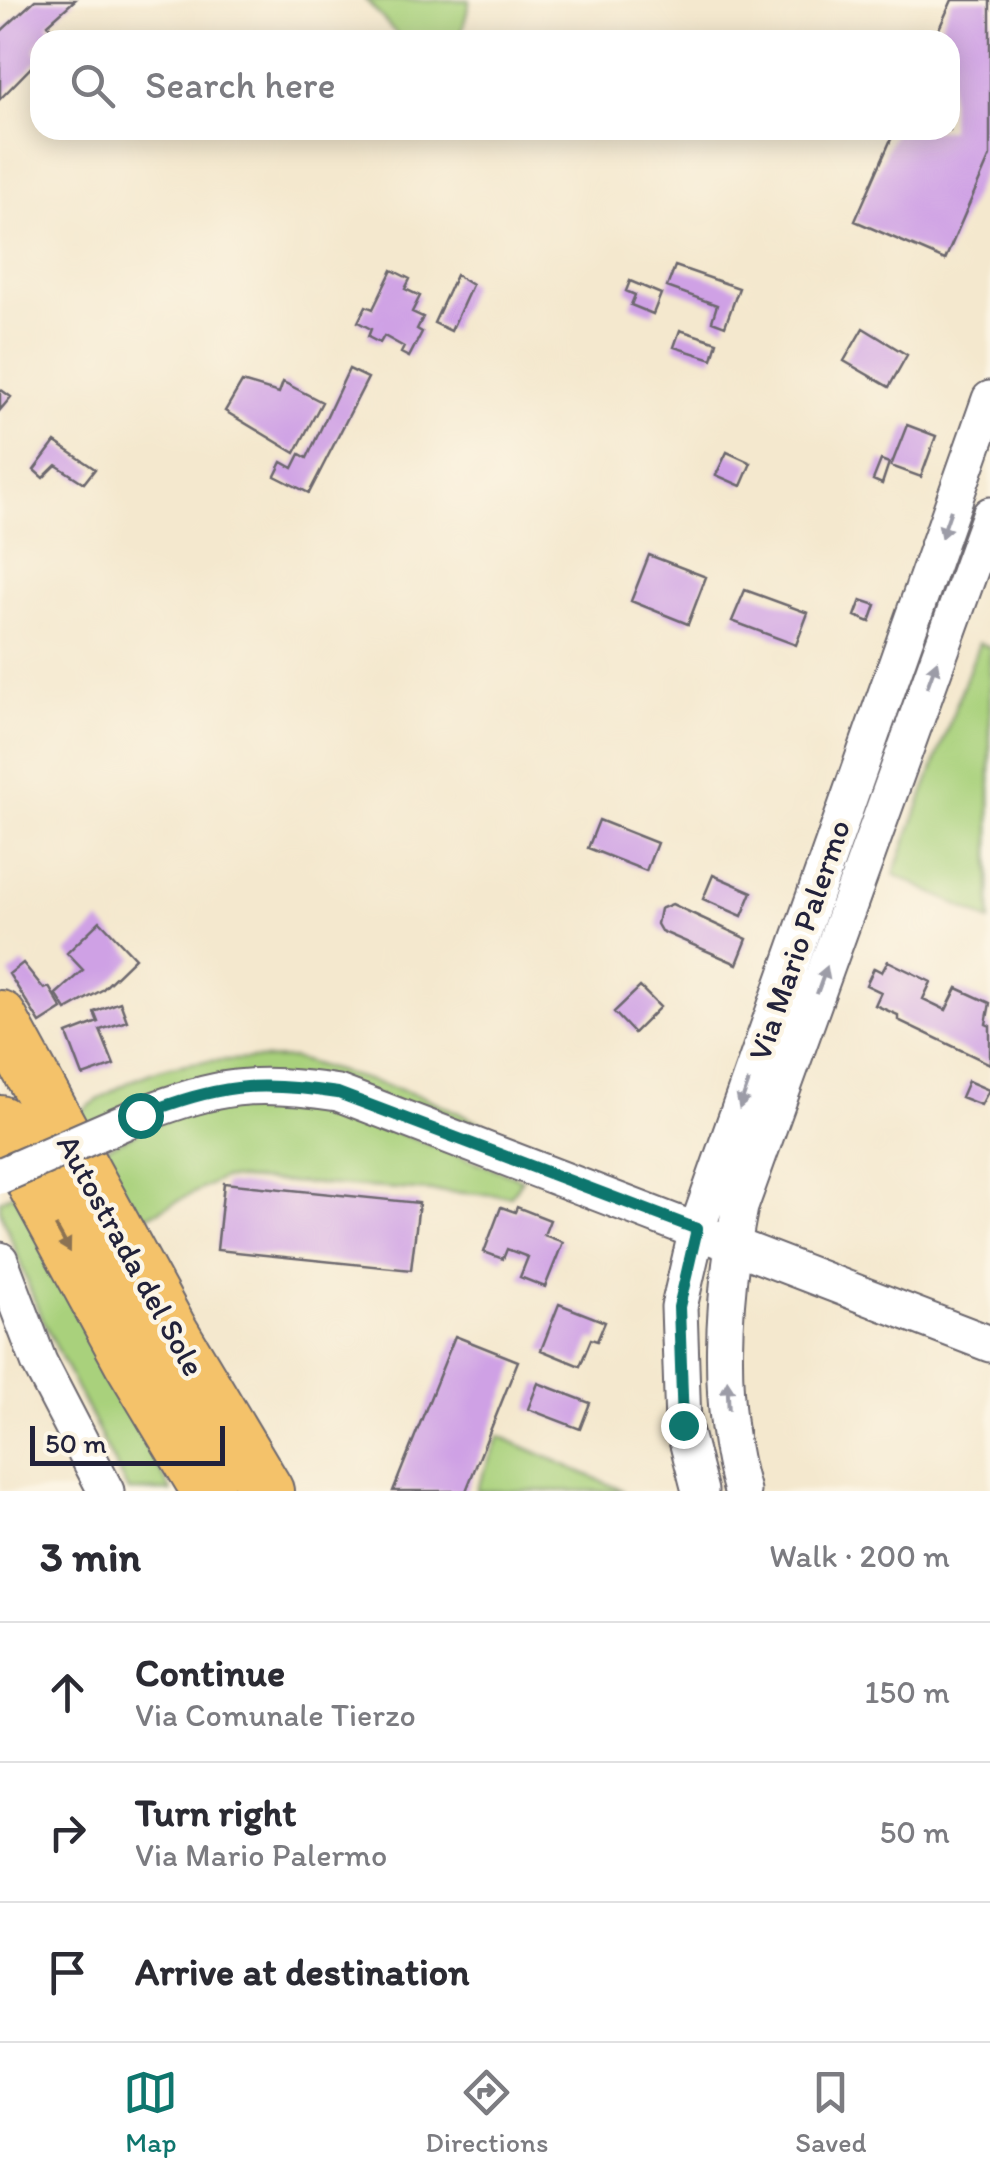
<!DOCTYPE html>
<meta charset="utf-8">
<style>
:root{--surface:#fff;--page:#f2f2f3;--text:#2b2b33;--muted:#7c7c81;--line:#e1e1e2;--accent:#0f766e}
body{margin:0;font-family:Itim,sans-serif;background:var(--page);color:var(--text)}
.scale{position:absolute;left:30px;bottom:25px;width:195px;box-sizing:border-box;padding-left:10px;border:5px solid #22223b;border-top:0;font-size:28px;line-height:35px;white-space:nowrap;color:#22223b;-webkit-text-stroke:8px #fcf5e5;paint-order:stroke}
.stop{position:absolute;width:30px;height:30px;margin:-22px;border:8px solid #0f766e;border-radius:50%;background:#fff}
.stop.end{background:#0f766e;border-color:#fff;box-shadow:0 2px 10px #0008}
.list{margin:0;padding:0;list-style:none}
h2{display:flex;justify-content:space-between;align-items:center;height:130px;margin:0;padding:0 40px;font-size:42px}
h2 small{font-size:32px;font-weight:400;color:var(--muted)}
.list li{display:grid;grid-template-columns:65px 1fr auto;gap:30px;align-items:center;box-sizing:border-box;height:140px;padding:0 40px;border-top:2px solid var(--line)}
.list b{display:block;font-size:38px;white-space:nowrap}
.list p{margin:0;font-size:32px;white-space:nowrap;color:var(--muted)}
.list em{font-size:32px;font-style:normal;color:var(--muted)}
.icon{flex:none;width:55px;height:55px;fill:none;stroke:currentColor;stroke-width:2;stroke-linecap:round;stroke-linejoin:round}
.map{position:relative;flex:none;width:990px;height:1491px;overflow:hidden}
.search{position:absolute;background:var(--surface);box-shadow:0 5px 25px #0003;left:30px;right:30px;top:30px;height:110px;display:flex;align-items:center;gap:25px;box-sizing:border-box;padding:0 35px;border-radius:30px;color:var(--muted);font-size:38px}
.sheet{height:550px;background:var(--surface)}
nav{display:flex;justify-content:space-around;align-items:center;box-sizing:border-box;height:140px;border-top:2px solid var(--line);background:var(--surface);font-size:28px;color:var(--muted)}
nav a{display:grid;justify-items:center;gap:5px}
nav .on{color:var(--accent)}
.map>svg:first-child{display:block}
</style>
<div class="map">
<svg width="990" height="1491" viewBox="0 0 990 1491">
<rect width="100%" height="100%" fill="#fcf5e5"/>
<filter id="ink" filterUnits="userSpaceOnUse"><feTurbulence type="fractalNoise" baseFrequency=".01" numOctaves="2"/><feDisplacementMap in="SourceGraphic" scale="20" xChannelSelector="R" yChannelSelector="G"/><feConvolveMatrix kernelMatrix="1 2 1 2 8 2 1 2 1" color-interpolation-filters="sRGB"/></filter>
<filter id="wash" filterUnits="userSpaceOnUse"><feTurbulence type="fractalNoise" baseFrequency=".0048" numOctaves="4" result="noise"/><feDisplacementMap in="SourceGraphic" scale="40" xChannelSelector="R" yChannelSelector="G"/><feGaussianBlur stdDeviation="2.25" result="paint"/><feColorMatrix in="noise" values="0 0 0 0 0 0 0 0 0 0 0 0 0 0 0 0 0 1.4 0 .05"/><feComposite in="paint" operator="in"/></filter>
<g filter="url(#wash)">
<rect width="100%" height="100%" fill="#f4e8ce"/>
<!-- green -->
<path fill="#a9d17c" stroke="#667a5c" stroke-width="2.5" d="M366 0H470L460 40H402Z
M979 643 990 647V921L894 874Z
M293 1058 424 1097 518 1139 524 1151 345 1083 84 1125 78 1114C157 1055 200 1061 293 1058Z
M228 1100 323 1105 522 1179 511 1196 223 1178 138 1221 98 1151 183 1112Z
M15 1193 171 1491H128L38 1310 0 1209V1200Z
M499 1436 624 1491H476Z"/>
<g id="blocks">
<!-- building -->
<path fill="#cfa1e5" d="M35 0H75L48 24 54 33 40 40 35 50 40 58 0 99V32Z
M952 0H990V156L945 260 855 221 895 130H950V40H934Z
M675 266 739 288 725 326 712 321 717 305 667 287Z
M392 270 410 279 405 289 420 296 412 312 423 317 417 329 422 332 409 357 401 353 404 347 384 336 380 343 368 337 371 329 358 322 366 306 373 309Z
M456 275 472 285 451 331 434 323Z
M630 281 661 294 653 314 631 305 635 295 626 291Z
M863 328 907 355 889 387 844 361Z
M680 330 717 342 712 359 674 347Z
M349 369 368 378 309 493 275 476 282 462 293 468 300 454 307 458Z
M242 382 279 393 283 382 322 402 295 453 225 411Z
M0 389 11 397 0 410Z
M907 425 936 436 921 477 891 466Z
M55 442 95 469 84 483 56 465 43 478 34 470Z
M727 452 751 463 741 486 716 475Z
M881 460 889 463 882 484 873 480Z
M649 555 706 577 688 624 631 601Z
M745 590 808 613 796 645 732 621Z
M861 600 876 605 870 622 855 616Z
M599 820 657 843 646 871 588 848Z
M713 875 752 892 742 916 703 899Z
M672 904 747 939 737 964 661 931 657 924 660 909Z
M100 921 135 958 102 990 66 1010 56 994 83 970 67 953Z
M888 961 931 982 923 999 946 1010 957 988 990 1003 986 1024 990 1026V1064L898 1020V1015L875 1005 881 992 866 985 874 968 882 972Z
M23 963 44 989 49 987 62 1009 40 1023 9 974Z
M640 987 660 1007 634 1033 614 1012Z
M120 1002 127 1021 100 1030 114 1065 83 1076 67 1034 98 1022 94 1012Z
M968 1081 989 1090 981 1105 961 1097Z
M224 1183 419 1203 411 1270 217 1250Z
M501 1207 515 1212 517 1207 550 1220 544 1235 563 1242 545 1287 520 1277 528 1257 507 1249 503 1259 484 1252Z
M559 1304 605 1322 597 1341 591 1339 580 1366 541 1350Z
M455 1336 518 1361 466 1491H393Z
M538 1383 590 1403 580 1429 528 1409Z"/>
</g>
</g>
<g filter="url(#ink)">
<use href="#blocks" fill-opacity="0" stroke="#6c676e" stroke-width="2.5"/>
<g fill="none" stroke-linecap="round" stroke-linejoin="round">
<defs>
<path id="minor" d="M140 1115C220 1085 253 1080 338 1093L990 1344
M0 1260 39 1362 106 1491
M700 1491 683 1425 679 1307 697 1229 990 399
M742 1491C716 1401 722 1297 740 1207L990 515"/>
<path id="highway" d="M0 1017 169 1327 267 1491
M0 1122 130 1361 208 1491"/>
</defs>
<!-- minor casing -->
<use href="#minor" stroke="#6c676e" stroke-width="39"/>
<!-- highway casing -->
<use href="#highway" stroke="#6c676e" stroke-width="56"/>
<!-- minor -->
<use href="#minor" stroke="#fff" stroke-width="35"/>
<!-- highway -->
<use href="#highway" stroke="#f4c26a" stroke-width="52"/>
<defs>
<path id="minor-bridge" d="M0 1176 140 1115"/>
</defs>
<!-- minor-bridge casing -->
<use href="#minor-bridge" stroke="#6c676e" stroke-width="39" stroke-linecap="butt"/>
<!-- minor-bridge -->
<use href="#minor-bridge" stroke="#fff" stroke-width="35"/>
</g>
<!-- one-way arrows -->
<defs><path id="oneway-solid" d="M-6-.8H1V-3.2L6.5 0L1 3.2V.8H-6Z" transform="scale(2.5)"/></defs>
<g fill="#9c9ca7">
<use href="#oneway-solid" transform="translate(946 524) rotate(109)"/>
<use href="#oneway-solid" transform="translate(932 674) rotate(-70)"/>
<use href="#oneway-solid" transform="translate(822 980) rotate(-70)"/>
<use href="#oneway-solid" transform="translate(744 1095) rotate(109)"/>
<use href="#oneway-solid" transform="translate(728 1395) rotate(-93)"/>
</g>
<use fill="#8b7252" href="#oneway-solid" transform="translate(63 1239) rotate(61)"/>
</g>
<g fill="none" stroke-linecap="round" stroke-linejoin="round" filter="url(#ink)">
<!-- route -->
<path stroke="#0f766e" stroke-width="12" d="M140 1115C220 1085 254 1080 338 1093L697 1229 679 1307 683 1425"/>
</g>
<g text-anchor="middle" stroke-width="9" stroke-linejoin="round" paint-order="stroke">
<!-- street labels -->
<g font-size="32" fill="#22223b" stroke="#fcf5e5">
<text transform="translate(799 940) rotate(-71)" y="11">Via Mario Palermo</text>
<text transform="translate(131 1255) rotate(61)" y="11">Autostrada del Sole</text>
</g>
</g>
</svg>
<div class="scale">50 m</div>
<div class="stop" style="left:140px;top:1115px"></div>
<div class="stop end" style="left:683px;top:1425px"></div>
<div class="search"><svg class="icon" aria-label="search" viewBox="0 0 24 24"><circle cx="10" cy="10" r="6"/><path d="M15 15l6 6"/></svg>Search here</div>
</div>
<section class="sheet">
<h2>3 min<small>Walk · 200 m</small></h2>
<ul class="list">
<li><svg class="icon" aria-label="ahead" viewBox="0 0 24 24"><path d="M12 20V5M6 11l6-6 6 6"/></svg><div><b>Continue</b><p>Via Comunale Tierzo</p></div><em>150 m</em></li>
<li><svg class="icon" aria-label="right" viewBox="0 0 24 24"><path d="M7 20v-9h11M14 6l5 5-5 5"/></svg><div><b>Turn right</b><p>Via Mario Palermo</p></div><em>50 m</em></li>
<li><svg class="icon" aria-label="arrive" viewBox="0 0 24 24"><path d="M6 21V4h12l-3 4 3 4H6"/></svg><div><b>Arrive at destination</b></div></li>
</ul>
</section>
<nav>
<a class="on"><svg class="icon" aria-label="map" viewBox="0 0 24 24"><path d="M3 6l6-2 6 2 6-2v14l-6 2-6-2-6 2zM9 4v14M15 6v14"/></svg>Map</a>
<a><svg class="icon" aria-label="directions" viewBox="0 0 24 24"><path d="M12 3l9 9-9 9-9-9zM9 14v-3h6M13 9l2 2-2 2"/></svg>Directions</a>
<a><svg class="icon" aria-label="saved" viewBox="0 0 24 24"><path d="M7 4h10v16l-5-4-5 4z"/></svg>Saved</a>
</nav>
